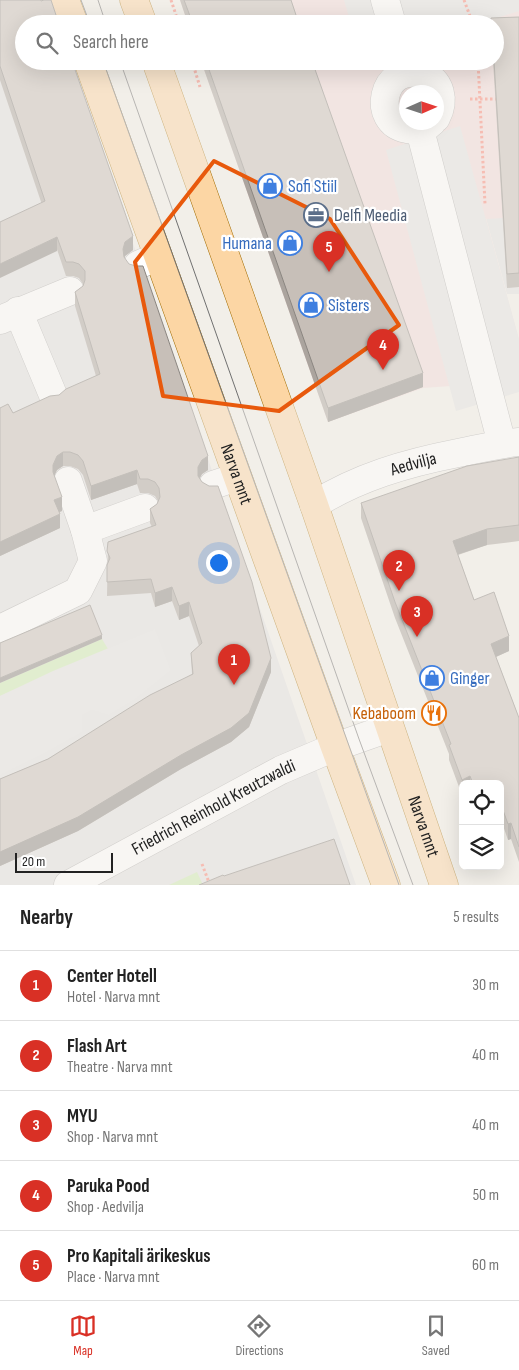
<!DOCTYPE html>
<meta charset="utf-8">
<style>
:root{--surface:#fff;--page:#f6f6f6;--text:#222;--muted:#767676;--line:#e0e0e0;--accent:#d93025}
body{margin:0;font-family:"Sofia Sans Condensed",sans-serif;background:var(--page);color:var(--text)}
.controls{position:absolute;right:15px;bottom:15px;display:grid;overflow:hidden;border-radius:8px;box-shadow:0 5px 20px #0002}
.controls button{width:45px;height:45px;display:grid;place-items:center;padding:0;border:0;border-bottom:1px solid var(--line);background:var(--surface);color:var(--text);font:25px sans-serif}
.compass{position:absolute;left:399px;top:85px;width:45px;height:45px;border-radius:50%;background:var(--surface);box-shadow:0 5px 20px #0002;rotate:87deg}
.scale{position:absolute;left:15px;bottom:12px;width:98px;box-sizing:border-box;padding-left:5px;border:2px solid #222;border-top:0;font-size:14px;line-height:18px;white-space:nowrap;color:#222;-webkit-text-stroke:4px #fff;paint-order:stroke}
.you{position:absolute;left:218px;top:562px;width:18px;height:18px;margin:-12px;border:4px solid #fff;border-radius:50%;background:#1a73e8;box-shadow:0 0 0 8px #1a73e833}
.badge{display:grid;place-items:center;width:32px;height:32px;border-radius:50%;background:var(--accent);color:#fff;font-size:16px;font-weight:700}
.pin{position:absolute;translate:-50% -41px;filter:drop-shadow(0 1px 2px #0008)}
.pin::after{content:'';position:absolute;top:26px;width:18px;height:15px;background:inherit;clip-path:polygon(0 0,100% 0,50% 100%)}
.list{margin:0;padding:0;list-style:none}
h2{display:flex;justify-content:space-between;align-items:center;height:65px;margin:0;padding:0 20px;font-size:21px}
h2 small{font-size:16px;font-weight:400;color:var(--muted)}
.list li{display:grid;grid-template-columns:32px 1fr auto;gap:15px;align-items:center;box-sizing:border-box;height:70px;padding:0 20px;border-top:1px solid var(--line)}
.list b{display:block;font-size:19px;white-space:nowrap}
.list p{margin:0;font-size:16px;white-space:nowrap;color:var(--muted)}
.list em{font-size:16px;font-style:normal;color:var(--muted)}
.icon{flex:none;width:28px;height:28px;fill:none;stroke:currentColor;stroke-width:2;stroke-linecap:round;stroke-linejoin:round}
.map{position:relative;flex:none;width:519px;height:885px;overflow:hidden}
.search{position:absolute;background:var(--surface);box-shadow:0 5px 20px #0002;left:15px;right:15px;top:15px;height:55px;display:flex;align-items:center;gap:12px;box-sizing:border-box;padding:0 18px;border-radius:28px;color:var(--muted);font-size:19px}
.sheet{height:415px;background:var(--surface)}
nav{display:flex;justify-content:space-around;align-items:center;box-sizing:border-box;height:70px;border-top:1px solid var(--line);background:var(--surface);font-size:14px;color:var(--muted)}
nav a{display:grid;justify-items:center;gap:2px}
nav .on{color:var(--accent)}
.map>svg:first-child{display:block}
</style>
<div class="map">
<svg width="519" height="885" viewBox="0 0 519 885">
<rect width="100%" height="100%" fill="#f2efe9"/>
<!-- residential -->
<path fill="#e0dfdf" d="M0 0H39L24 24V61L94 131 356 885H0Z
M519 217V294H507L486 218Z"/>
<!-- commercial -->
<path fill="#f2dad9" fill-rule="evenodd" d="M180 0H519V217L486 219 519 340V381L423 388 328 422 201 61H495V24H188ZM406 92H436V122H406Z"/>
<!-- grass -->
<path fill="#cdebb0" d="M102 639 108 649 0 696V683Z
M197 872 203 885H169Z"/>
<!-- parking -->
<path fill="#e2e2e2" d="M344 0H519V11L477 24H416L414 17 410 24H351Z
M460 126 519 339V392L456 411 386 150Z
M155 629 171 670 134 700 109 715 92 710 82 715V732L45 753 0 775V696L53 671Z"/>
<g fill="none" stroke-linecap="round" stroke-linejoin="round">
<defs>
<g id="minor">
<path d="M385 0 392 24"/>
<path d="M432 122C425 129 417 131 407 129 370 123 382 63 421 74 442 80 445 101 436 118"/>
<path d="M420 130 502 444"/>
<path d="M138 265 158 256"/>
<path d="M18 311 53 395"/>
<path d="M0 320 70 291"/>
<path d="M213 485 237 477"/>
<path id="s1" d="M314 505C358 477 407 463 458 453 478 449 498 444 519 442"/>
<path d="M85 530 145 508"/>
<path d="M0 629 78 591 93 561 85 530 68 481"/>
<path id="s2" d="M68 885 281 770 335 747 389 728"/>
</g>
<g id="major">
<path d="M65 0 74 24"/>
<path d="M134 0 143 24"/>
<path id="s3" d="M88 61 335 747 386 885"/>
<path id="s4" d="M156 61 314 505 444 885"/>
</g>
</defs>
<!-- minor casing -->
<use href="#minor" stroke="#a9a9a9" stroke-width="29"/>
<!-- major casing -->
<use href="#major" stroke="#a06b00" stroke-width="29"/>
<!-- path -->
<path stroke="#fa8072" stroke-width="3" stroke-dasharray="2.5 2.5" stroke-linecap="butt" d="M171 0 179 24
M464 0 473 24
M192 61 200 87
M478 61 485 204
M470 99H496
M202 864 210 885"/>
<!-- minor -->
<use href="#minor" stroke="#fff" stroke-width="28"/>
<!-- major -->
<use href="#major" stroke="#fcd6a4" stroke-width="28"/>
<!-- tram -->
<path stroke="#707070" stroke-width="1" d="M81 0 90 24
M98 0 106 24
M103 61 399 885
M120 61 359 739 413 885"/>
</g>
<!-- wall -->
<path fill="#aba49e" d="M0 0 133 250 125 256 124 258 208 470 202 474 200 478 271 672 249 727 231 742 181 769 78 831 0 866V779L48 759 192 674 191 653 199 646 189 616 179 620 172 601 155 607 151 593 107 596 108 542 152 527 150 523V509L157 504 158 501 155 496 148 493H140L137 484 91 500 83 475 78 469 70 466H63L57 470 54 475 62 511 59 512 60 528 0 556V408L13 413 59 395 96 376 75 306V292L83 286V284L79 278 73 276H66L0 80Z
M180 0H291L299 24H188Z
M519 17V287L507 288 493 61H495V24H491V18Z
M201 61H312L423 387 328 422Z
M519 457V541L487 545 458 555 474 600 509 651 496 657 519 718V862L511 839 508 840 500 817V784H463V795H462L449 760V754L395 618 361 518V503Z"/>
<!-- shaded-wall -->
<path fill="#8b8681" d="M133 236V250L125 256 123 263V249L125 242Z
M57 237V251L0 278V264Z
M423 373V387L328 422V408Z
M63 452V466L57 470 53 479V465L57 456Z
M208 456V470L202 474 198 481V467L202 460Z
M137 470V484L91 500V486Z
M62 497V511L54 514V500Z
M60 514V528L0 556V542Z
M487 529V545L453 556V541Z
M172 587V601L155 607V593Z
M189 602V616L179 620V606Z
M102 635V639L0 683V678Z
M509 636V651L491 659V644Z
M271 658V672L249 727 231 742 181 769 78 831 0 866V852Z
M470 776V784H463V795H462V780Z
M511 823V839L508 840V824Z"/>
<!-- building -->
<path fill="#c7bfb8" stroke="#8b8681" d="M0 0H41V1L44 0H51L59 24H24V61H72L133 236 125 242 123 249 124 257 129 264 136 266H143L208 456 202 460 198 467V476L202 482 209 486H218L252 582 271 658 249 713 231 728 181 755 78 817 0 852V779L48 759 150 695 193 674 191 653 202 643 189 602 179 606 172 587 155 593 151 579 107 582V565L110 558 107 551 108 542 156 525 150 509 157 504 160 497 159 488 155 482 148 479H140L137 470 91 486 83 461 78 455 70 452H63L57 456 53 465V472L62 497 54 500 60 514 0 542V408L8 404 13 413 50 396 59 395 66 389 100 374 75 292 83 286 85 280V271L79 264 73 262H66L57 237 0 264V222L45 201 0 66Z
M184 0H291L299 24H193Z
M519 17V273L507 274 494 61H495V24H491V18Z
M206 61H312L423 373 328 408Z
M519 457V525L487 529 453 541 474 600 494 592 509 636 491 644 519 718V847L511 823 508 824 500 802V784H473L470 776 462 780 449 745 451 744 395 602 361 503 467 466Z
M90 605 102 635 0 678V643Z
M334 839 350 885H199L223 875 224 876Z"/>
<!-- marked area -->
<path d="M0 0H519V885H0ZM214 161 330 219 399 325 279 411 163 396 135 262Z" fill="#f2efe9" fill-opacity=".55" fill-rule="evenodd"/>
<path fill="none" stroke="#e8590c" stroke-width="4" stroke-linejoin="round" d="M214 161 330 219 399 325 279 411 163 396 135 262Z"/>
<!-- icons -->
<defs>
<symbol id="shop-ring" viewBox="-11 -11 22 22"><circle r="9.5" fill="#fff" stroke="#3f7fe0" stroke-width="1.5"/><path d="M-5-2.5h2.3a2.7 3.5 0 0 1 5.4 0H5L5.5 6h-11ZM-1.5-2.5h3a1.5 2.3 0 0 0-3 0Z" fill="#3f7fe0"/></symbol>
<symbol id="office-ring" viewBox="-11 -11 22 22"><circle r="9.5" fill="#fff" stroke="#5c6f8a" stroke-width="1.5"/><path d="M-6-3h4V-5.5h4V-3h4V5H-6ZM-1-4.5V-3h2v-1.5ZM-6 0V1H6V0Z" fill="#5c6f8a"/></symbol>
<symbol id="restaurant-ring" viewBox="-11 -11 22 22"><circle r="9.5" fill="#fff" stroke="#e8710a" stroke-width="1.5"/><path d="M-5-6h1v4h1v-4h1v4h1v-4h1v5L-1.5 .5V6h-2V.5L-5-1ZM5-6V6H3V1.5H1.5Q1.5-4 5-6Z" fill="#e8710a"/></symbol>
</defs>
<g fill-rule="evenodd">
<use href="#shop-ring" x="256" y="172" width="28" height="28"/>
<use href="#office-ring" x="302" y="201" width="28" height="28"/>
<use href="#shop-ring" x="276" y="229" width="28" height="28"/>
<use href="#shop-ring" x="297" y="291" width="28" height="28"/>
<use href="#shop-ring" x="418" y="664" width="28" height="28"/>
<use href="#restaurant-ring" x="420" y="699" width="28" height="28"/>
</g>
<g text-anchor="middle" stroke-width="4.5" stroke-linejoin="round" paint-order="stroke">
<!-- shop labels -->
<g font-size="18" fill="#366cbe" stroke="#fff" text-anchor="start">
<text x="288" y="192">Sofi Stiil</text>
<text x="272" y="249" text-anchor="end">Humana</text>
<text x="328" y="311">Sisters</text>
<text x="450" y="684">Ginger</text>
</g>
<!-- service labels -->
<g font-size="18" fill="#4e5e75" stroke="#fff" text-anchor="start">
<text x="334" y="221">Delfi Meedia</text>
</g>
<!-- street labels -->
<g font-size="18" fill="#222" stroke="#fff">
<text dy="6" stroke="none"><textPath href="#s1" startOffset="108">Aedvilja</textPath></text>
<text dy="6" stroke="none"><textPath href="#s3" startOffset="439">Narva mnt</textPath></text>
<text dy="6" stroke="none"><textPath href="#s2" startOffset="165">Friedrich Reinhold Kreutzwaldi</textPath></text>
<text dy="6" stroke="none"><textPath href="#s4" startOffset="811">Narva mnt</textPath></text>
</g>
<!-- food labels -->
<g font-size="18" fill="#c56008" stroke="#fff" text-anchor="end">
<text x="416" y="719">Kebaboom</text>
</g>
</g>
</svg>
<div class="controls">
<button><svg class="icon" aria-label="locate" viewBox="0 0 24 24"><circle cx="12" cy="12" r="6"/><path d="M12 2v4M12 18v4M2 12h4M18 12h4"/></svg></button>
<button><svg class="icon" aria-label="layers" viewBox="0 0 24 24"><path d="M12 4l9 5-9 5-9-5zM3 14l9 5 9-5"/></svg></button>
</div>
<svg class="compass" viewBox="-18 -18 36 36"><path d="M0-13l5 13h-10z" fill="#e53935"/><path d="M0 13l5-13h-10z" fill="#767676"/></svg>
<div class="scale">20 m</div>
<div class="you"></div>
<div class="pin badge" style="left:234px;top:685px">1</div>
<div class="pin badge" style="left:399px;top:591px">2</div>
<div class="pin badge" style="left:417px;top:637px">3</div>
<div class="pin badge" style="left:383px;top:370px">4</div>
<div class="pin badge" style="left:329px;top:272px">5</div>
<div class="search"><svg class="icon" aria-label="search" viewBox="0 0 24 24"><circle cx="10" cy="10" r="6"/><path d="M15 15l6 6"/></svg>Search here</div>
</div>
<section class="sheet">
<h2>Nearby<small>5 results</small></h2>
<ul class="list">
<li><span class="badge">1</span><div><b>Center Hotell</b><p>Hotel · Narva mnt</p></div><em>30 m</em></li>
<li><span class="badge">2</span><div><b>Flash Art</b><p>Theatre · Narva mnt</p></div><em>40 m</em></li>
<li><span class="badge">3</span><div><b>MYU</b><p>Shop · Narva mnt</p></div><em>40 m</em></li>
<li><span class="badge">4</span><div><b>Paruka Pood</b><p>Shop · Aedvilja</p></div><em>50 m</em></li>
<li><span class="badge">5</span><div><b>Pro Kapitali ärikeskus</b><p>Place · Narva mnt</p></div><em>60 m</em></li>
</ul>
</section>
<nav>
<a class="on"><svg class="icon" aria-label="map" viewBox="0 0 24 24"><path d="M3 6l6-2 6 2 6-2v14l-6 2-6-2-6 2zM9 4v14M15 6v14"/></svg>Map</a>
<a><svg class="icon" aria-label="directions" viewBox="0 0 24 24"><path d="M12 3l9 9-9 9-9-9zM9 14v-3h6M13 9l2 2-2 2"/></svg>Directions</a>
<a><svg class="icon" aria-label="saved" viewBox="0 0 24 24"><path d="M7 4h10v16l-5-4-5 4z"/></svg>Saved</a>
</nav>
